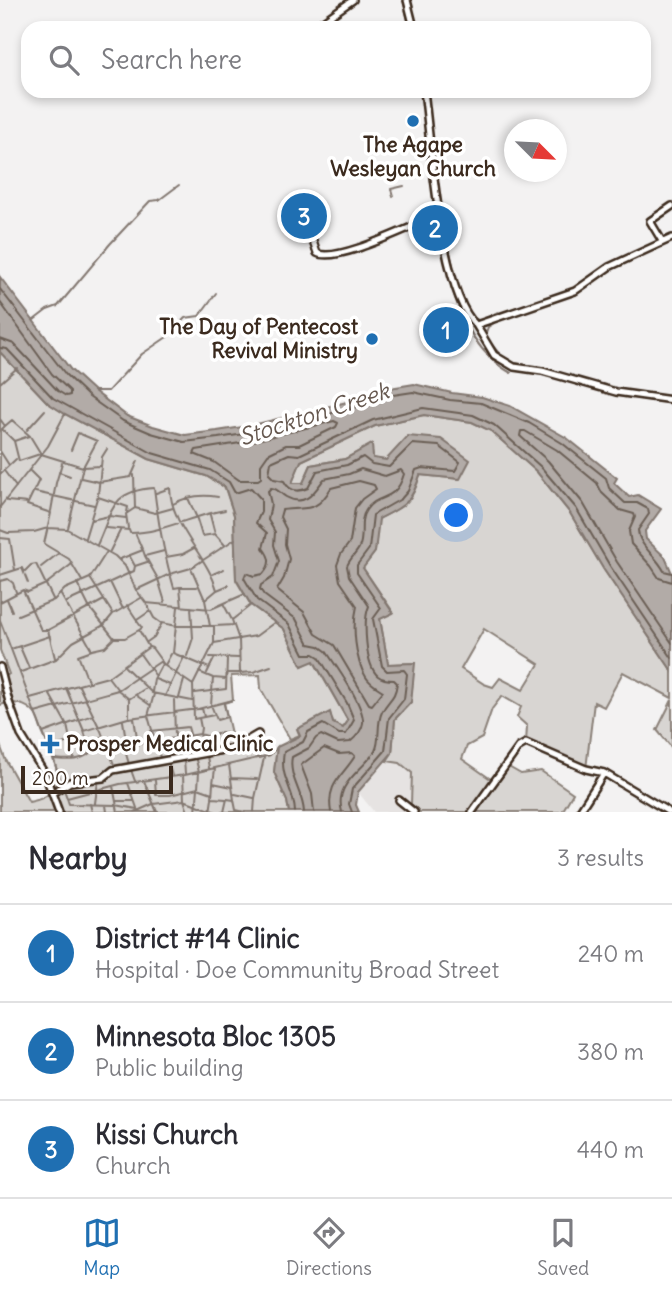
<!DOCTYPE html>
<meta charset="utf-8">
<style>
:root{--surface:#fff;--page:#f2f2f3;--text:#2b2b33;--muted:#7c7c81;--line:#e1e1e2;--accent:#1f6fb2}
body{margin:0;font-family:Delius,sans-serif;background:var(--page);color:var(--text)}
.compass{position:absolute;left:504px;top:119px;width:63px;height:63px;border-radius:50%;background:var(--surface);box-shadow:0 4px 10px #0003;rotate:114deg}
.scale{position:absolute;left:21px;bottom:18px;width:152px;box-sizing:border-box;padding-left:7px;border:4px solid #3b2a1e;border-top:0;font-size:19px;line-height:24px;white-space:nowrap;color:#3b2a1e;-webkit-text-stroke:5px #fff;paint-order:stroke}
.you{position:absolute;left:457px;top:516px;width:24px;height:24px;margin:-18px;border:5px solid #fff;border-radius:50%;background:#1a73e8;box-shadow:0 0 0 10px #1a73e833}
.badge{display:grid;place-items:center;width:46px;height:46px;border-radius:50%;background:var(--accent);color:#fff;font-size:23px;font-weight:700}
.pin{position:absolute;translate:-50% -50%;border:4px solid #fff;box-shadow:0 2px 7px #0006}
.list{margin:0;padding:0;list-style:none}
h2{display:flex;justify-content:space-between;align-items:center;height:91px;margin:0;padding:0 28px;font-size:30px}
h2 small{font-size:23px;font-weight:400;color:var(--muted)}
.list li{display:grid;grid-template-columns:46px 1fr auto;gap:21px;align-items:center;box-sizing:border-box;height:98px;padding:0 28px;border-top:2px solid var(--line)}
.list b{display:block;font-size:26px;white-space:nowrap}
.list p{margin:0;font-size:23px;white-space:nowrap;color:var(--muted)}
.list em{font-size:23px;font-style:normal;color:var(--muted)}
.icon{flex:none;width:38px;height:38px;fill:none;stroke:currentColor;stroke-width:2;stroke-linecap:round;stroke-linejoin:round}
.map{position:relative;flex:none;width:672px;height:812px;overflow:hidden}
.search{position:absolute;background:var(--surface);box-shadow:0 4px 10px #0003;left:21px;right:21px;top:21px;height:77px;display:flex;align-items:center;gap:18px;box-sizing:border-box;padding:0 24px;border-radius:21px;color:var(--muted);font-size:26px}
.sheet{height:385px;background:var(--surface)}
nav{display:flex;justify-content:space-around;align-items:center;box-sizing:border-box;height:98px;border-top:2px solid var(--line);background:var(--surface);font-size:19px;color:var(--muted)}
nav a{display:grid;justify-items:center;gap:4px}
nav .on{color:var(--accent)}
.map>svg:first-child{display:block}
</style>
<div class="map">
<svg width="672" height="812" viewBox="0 0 672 812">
<rect width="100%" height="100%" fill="#f3f2f2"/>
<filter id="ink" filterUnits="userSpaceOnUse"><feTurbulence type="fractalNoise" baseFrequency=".0143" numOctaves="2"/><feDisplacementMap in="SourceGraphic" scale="14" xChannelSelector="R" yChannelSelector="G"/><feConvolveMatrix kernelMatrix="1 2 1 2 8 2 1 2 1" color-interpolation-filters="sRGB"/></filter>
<g filter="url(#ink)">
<!-- built -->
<path fill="#e6e3e2" d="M387 761 400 763 413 773 411 804 420 812H374L358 792Z"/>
<!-- green -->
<path fill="#d8d5d2" stroke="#8a8078" stroke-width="2" fill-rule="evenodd" d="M0 352 48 403 65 414 149 459 206 476 225 488 234 515 236 580 251 605 284 629 302 666 313 660 348 721 343 728 333 723 330 713 298 730 300 735 290 739 261 689 260 675 231 676 233 700 224 703 234 747 250 740 258 758 270 755 277 747 274 772 287 801 289 812H0V745L6 761 29 802C71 794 57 763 43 734 40 728 39 719 35 714 27 703 12 701 0 705V675L4 677 9 674 0 650Z
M424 415 472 422 491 431 537 472 570 513 604 570 672 671V698L623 672 604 707 594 702 586 769 526 743 527 726 517 717 521 707 502 696 492 709 482 738 467 746 462 759 495 782 505 765 521 774 541 771 573 793 562 812H420L411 804 412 773 400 763 387 761 392 753 395 719 411 702 414 663 388 664 380 619 393 612 363 568 375 552 378 519C404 506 412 504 420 475L460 479 373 458 371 445 345 459 311 465 303 483 291 484 301 461 375 426ZM484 629 539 664 523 690 500 678 493 687 484 684 461 669Z
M672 700V748L657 730Z"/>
<!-- water -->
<path fill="#b2aba7" stroke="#827770" stroke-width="2" d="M0 277 71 370 94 391 127 416 153 426 185 435 217 431 249 426 363 398 390 388 414 384 452 393 482 397 510 406 567 438 617 478 614 483 629 497 638 495 661 509 645 531 646 539 665 557 672 573V671L604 570 570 513 537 472 491 431 472 422 424 415 375 426 301 461 292 483H303L311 465 345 459 372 444 373 458 386 460 408 436 441 439 470 460 460 479 420 475C411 504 404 506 379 519L375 552 363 568 393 613 380 619 388 664 415 663 411 702 395 719 392 753 358 792 356 805 359 812H289L287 801 274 772 277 747 300 736 297 729 330 712 333 723 343 728 348 721 314 661 302 666 284 629 251 605 236 579 234 515 225 487 206 476 149 459 65 414 48 403 0 352Z"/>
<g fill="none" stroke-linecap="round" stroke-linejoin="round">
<!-- shore -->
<path stroke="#6b5e55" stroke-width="2" d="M0 289 66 375 89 397 123 421 151 433 184 442 218 438 251 433 365 405 393 395 413 392 450 400 481 403 529 423 562 443 606 478 609 488 625 503H637L648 509 649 514 638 530C639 547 656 555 664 571L672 573
M0 302 52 374 70 391V395L66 396 58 391 14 344 0 339
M0 348 7 349 53 398 152 453 210 470 229 482 235 493 251 488 261 499V512L256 523 267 533 263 548C270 557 272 564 263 574L254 576 246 573 244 578 257 600 289 624 304 654H314L319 657 347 703 354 720 346 734H339L323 724 308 732 303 742 284 752C279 779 294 787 295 812
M334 421 338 423 336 427 299 445H286L268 454 261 464V478L258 480H239L214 462 194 454 196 450 253 441Z
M359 481 374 485 376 489 362 499 355 508 350 542 341 554 337 565 340 581 357 606C352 626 355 660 366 677 370 684 377 687 383 691L372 705 369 704 334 645 316 634 304 612 277 590 284 578 289 559 285 544 286 529 280 517 282 510C306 506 315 515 331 488Z
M672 582 659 578 651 566 631 544 629 531 635 517 634 514 620 510 602 493 597 483 557 450 525 431H521L520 436 548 461 583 503 617 562 672 643
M304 812C303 792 288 777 292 757L309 748 316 738 321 735 338 743 350 742C356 737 362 731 363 723 365 706 336 666 326 651L319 646 309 644 296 619 264 595 260 589 261 585 273 577 279 561 274 545 275 532 268 520 271 504 268 491 271 488C279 489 279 493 286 497 306 508 315 491 324 479L349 474 361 469 385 476 401 470 404 474C395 504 378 492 366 510 358 521 365 536 359 548 356 554 350 558 347 566L349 576 369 606C363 620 365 665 378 676 383 680 389 680 394 680L397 683C395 700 388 699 382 712 376 724 381 740 375 751 362 772 334 783 342 812
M314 812 312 794 301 765 324 748 339 754 352 753 355 756C343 776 326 783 331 812
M352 812 349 804 352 789 385 751 389 718 404 699 407 674 404 670 387 671 382 666 373 619 381 608 357 573V565L369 549 373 515 401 499 408 491 416 470 422 468 455 471 460 462 439 446 412 444 389 467 372 464 363 457 347 465 317 471 308 488C297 493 289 491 284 481L274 479 269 474 271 462 289 454 299 455 373 420 423 408 473 415 494 425 541 467 576 508 610 566 672 658"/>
<!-- stream -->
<path stroke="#827770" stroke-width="2" d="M403 0 410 28
M410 0 417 28
M421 91 422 98
M427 91 435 163
M426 134 436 212
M393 196 391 189 404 186
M443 224 459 290
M446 265 449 276
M448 275C458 313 475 354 511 373
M465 304 473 317 480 321 498 312
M34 320 47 310 58 306 110 244 150 201 159 200 179 185
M485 335 488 327 494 323
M488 340 502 357
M510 362 529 366
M0 383 17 368
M94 391H108L142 354 167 337 185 318 199 316 216 293
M0 419 5 426 2 429 14 441 19 461 40 454
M5 426 12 420 30 436 41 454 83 467 100 466
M27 430 45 410
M14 441 29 436
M0 451 9 465
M30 471 39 480 27 505 51 513 44 544 69 559 82 581
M5 472 16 487
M59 472 70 476
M0 474 16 459
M134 475 135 508
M81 478 99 482 131 477 138 461
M35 492 94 505
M156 493 170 488C171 527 207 555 217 590L205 600
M98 497 128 507 127 512
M188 498 196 516 202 536 215 534
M7 501 28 503
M173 504C187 496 202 494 218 497
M0 507 48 446 65 414
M51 511 56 483 62 463
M210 515 215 534 224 544
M91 520 109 516 126 518
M68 528 83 467 97 441 78 433 71 450
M106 528 129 530 130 533C162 533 193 515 225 510
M128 528 126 514 135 508 155 513 173 508
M0 530 8 533 34 532 48 528 67 529 115 556 125 566 136 590 170 574 191 568 235 539
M136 535 142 549
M0 538 10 539 15 570
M85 538 98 495 102 457 107 449
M97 545C113 511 110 491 154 488 158 521 164 555 174 588L180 587 182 607
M110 551 120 531
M129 555 135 566 147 562
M145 556 158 579 165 602
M166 557 183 554 194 548
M120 559 143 550 145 556 164 551
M41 567 59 553
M192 570 205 600 210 626H214V643L256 636 275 622
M24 572 31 565 36 564 53 599
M213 574 224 569
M0 575 22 568 28 583
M90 578 113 614 141 598
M0 581 8 579 13 583 16 592
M77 583 89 607 114 638H125L139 630 148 646
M111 584 122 607
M181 587H197
M23 590 41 630H48L104 600
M217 590 229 585
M137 591 146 603 211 609 245 594
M61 595 92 650 105 647 113 639
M7 599 12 611
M0 602 23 590 28 592 46 584 72 564
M67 602 134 571 135 566
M146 603 154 618 161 623
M127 605 137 620 150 611
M224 605 232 620 251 605
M178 607 173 653 209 668
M18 615 54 600 65 589 90 578 106 553
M0 620 35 713 118 690 161 661
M232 620 239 640 240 673 253 672 271 666
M137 621 142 628 139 630
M215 626 234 625
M48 630 55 658
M147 642 154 637 162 623 177 626H209
M20 647 29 668
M11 649 50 636
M140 654 155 675
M187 656 193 638 191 607
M210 657 239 658
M165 665 171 654
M125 667 152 693 192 701
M21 672 56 659 73 642 104 625 113 614
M199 672 213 678 226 679
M207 673 214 659
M227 673H239
M108 677 118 690 129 699 146 688
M213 678 211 705 217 720 227 717 224 704
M155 679 170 685
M88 681 78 655 92 650
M79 686 101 731 115 767
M66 688 84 731 128 718
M152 692 154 679 162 664
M49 693 67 725 74 759
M195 693 226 689 227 659
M154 694 148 716 161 761
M137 696 150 705
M165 696 184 657
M30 698 108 677 149 647 152 648 165 666 193 685
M179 698 184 680
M129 699V718L198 709 233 700
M174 700 175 737
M202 708 204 717 214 715
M35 713 43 733 93 715
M204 717 194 719 193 685 214 643
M134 718 138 744
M199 718 201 728 200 734 207 736 226 732
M123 721 127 746
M84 731 90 751
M151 731 188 727 195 752
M43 733 53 759C67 760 80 762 91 752L200 734 205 751
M88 741 102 737
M249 742 251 741 257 757
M52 747 70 742
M124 747 129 764
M227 747 238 742
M195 756 199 772 198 788 212 793
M207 756 209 768
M162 758 174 756
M53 759 67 798 120 784 185 775 270 755
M184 759 185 774
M168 761 172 776
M215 769 213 783 232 787
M131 770 135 781
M183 775 184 800 188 812
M231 778 257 779
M155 780 156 795H170L198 788 196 812
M144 781 157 812
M64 782 68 779 99 776
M128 783 137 808
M213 783 212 798 226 799
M113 786 118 812
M235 794 254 798
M67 798 69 804 116 805 137 809 138 811
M234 800 236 810 245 812
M116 801H134
M95 803 98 781
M90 804 92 812
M106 805 107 812
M135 812 153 804 184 800 216 812
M210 812 212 799
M224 812 227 799 234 800 229 765
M254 812 255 798 264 758"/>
<defs>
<path id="minor" d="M407 0 414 28
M313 28 353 0
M424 91C431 142 440 293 476 325L575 291 609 267 672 238
M309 229 317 253C336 264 413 225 435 217L440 219
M662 241 650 221 672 206
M476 325 494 355 514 367 542 371 616 392 672 400
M0 667 9 702 21 735 45 774 59 812
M52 793 70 782 103 778 113 770 234 748 258 734
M399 800 414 812
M472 812 519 747 526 743 586 769 604 773 669 812
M579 812 604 773"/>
</defs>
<!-- minor casing -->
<use href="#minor" stroke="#3b2a1e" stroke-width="10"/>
<!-- minor -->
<use href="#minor" stroke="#fff" stroke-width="5"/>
</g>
</g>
<!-- markers -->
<g fill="#1f6fb2" stroke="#fff" stroke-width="2.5">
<circle cx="413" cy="121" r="7"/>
<circle cx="372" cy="339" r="7"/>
<path d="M46.5 733.5h7v7h7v7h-7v7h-7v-7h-7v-7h7z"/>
</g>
<g text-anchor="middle" stroke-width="7" stroke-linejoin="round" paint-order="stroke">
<!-- poi labels -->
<g font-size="21" font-weight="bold" fill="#3b2a1e" stroke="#fff">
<text x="413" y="152">The Agape<tspan x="413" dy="24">Wesleyan Church</tspan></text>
<text x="358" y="334" text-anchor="end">The Day of Pentecost<tspan x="358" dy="24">Revival Ministry</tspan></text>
<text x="66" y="751" text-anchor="start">Prosper Medical Clinic</text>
</g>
<!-- water labels -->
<g font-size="23" font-style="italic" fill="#65574e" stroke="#fff">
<text transform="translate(314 414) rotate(-18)" y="8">Stockton Creek</text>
</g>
</g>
</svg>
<svg class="compass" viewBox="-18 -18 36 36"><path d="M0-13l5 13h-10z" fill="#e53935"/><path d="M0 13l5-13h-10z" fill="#7c7c81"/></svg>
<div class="scale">200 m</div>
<div class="you"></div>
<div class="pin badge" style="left:446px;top:330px">1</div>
<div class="pin badge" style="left:435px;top:228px">2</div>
<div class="pin badge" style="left:304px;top:216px">3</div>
<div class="search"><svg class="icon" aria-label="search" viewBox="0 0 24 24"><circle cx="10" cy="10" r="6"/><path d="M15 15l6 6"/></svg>Search here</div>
</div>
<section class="sheet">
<h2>Nearby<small>3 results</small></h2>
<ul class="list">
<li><span class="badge">1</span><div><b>District #14 Clinic</b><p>Hospital · Doe Community Broad Street</p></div><em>240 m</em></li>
<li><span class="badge">2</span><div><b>Minnesota Bloc 1305</b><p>Public building</p></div><em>380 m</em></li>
<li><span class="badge">3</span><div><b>Kissi Church</b><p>Church</p></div><em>440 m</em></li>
</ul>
</section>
<nav>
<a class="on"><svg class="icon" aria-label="map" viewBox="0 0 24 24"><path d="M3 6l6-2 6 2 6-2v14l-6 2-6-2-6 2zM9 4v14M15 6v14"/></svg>Map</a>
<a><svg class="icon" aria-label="directions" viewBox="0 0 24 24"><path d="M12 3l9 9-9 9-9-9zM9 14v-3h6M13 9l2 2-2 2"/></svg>Directions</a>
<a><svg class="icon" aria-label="saved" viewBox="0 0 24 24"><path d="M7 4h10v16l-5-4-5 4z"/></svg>Saved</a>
</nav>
